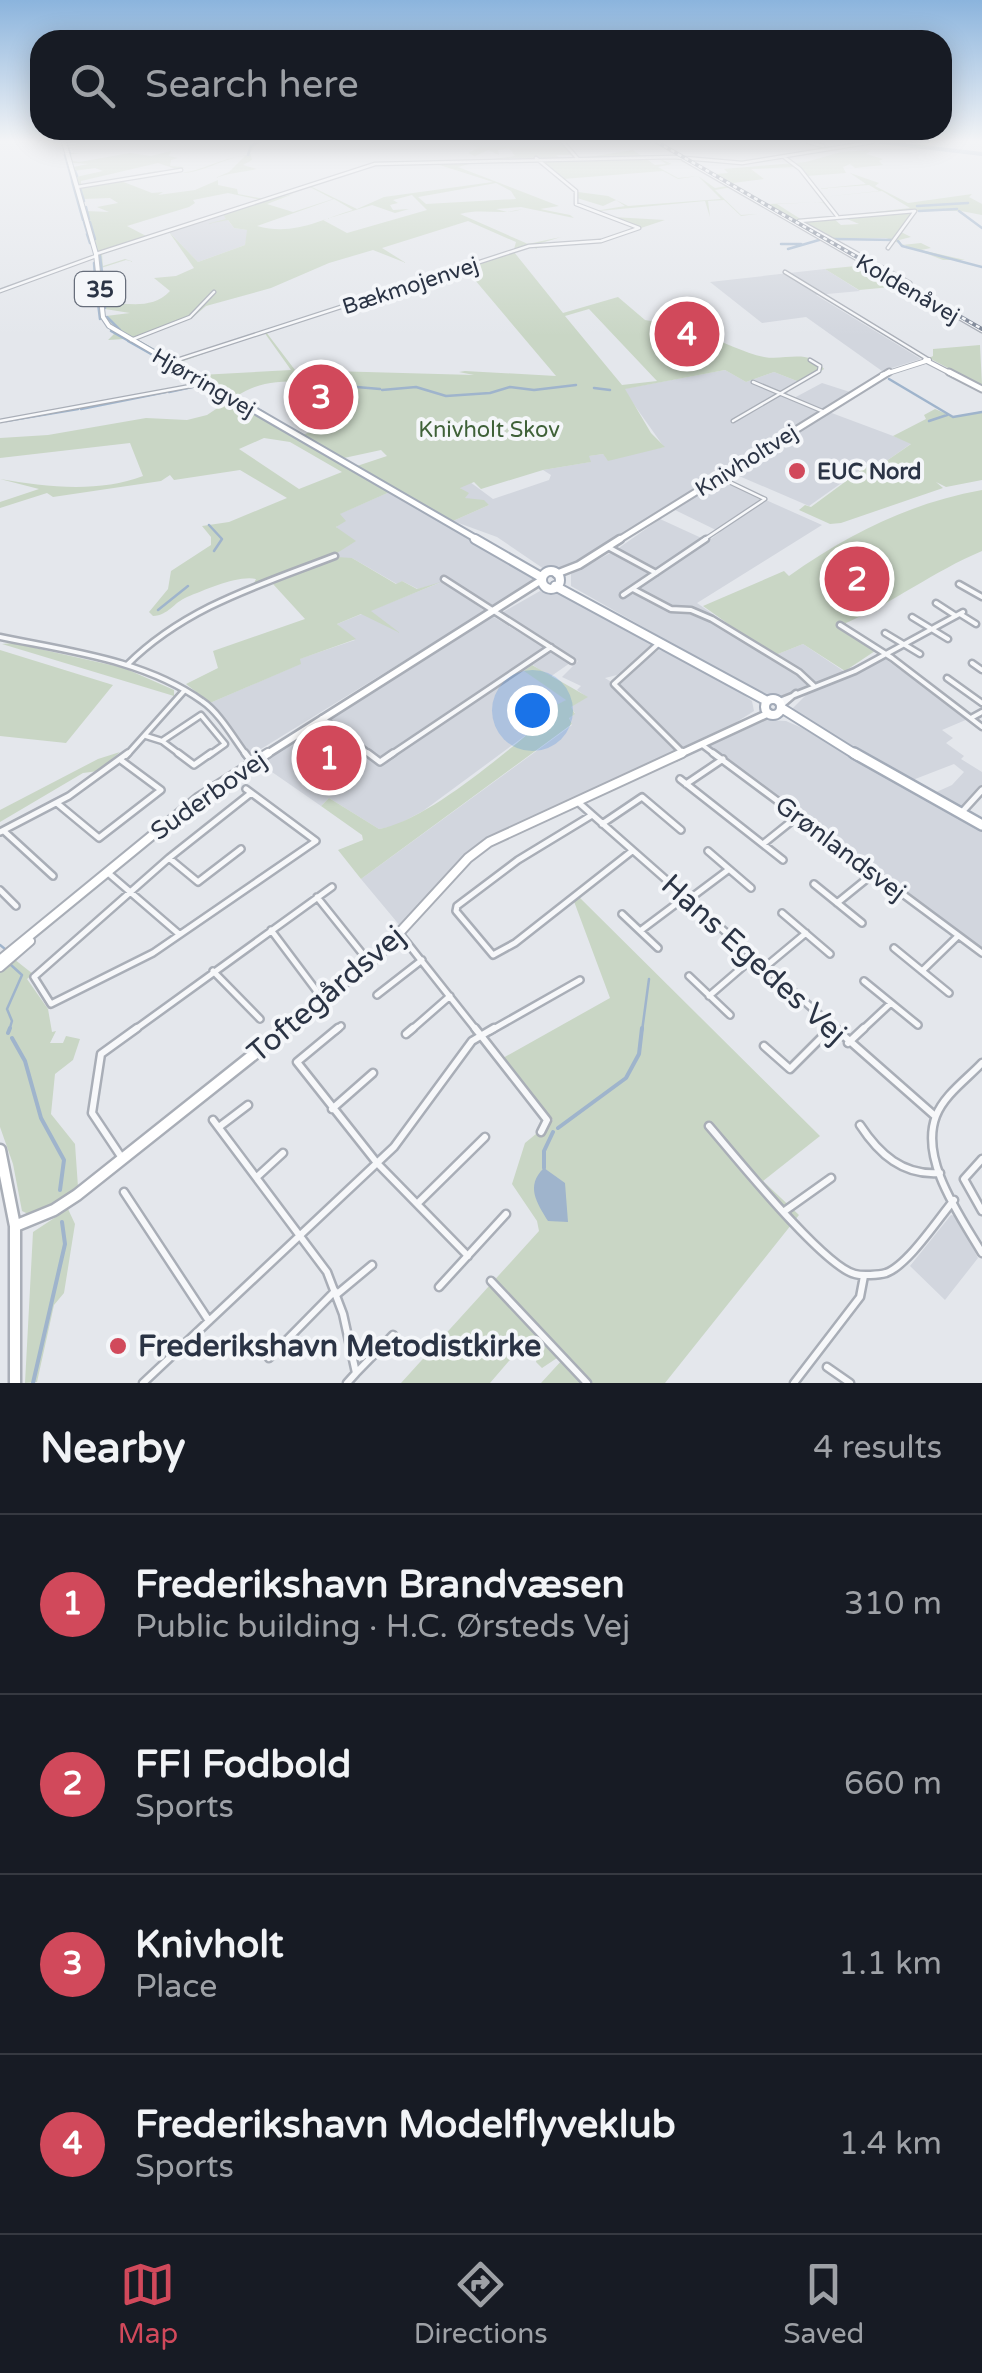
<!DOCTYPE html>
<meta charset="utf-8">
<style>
:root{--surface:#171b24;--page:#20242c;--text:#f1f3f6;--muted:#9ea1a6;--line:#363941;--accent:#d1495b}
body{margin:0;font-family:"Varela Round",sans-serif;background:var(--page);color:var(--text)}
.you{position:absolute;left:532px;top:710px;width:35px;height:35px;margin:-25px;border:8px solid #fff;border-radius:50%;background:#1a73e8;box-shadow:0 0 0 15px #1a73e833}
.badge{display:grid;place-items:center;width:65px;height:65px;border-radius:50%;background:var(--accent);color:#fff;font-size:32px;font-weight:700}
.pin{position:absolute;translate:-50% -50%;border:5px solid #fff;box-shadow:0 2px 10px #0006}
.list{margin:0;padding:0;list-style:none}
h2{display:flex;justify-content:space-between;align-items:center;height:130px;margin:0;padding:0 40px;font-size:42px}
h2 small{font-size:32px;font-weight:400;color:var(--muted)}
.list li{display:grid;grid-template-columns:65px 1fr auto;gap:30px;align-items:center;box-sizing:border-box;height:180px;padding:0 40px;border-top:2px solid var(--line)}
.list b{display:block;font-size:38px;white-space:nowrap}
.list p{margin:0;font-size:32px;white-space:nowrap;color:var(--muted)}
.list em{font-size:32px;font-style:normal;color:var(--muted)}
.icon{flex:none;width:55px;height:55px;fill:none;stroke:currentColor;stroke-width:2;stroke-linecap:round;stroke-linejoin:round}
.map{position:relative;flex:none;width:982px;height:1383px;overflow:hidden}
.search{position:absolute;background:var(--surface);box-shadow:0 5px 25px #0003;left:30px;right:30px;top:30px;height:110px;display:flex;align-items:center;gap:25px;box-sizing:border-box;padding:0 35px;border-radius:30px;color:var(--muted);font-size:38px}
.sheet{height:850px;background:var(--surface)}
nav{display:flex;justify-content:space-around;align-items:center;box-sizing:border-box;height:140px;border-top:2px solid var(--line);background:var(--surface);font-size:28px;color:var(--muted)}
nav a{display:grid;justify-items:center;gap:5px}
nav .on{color:var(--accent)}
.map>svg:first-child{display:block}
</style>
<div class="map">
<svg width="982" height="1383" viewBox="0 0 982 1383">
<rect width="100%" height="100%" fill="#e4e7ec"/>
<!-- built -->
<path fill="#d2d6de" d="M222 213 234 228 248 230 245 245 198 262 168 231Z
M825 269 860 291 816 295 921 359 882 371 806 317 762 323 710 282Z
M725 370 746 382 774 372 802 383 788 391 787 395 794 398 822 383 850 392 569 568 544 569 497 537 453 521 489 505 464 498 465 492 459 487 470 482 493 499 549 480 551 475 543 470 590 462 588 456 603 454 607 459 664 447 623 389Z
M829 412 912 443 882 464 864 467 809 506 732 473Z
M721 480 822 525 697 603 773 656 803 644 845 672 781 696H765L571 586V574L616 550 660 519 708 541 720 532 675 510Z
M392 491 532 573V582L493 605 450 580 443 582 485 611 251 755 210 703 300 664 299 659 355 640 337 624 439 583 418 589 402 581 397 584 352 558 341 561 332 554 339 514Z
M540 591 549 595 562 593 653 645 617 675 605 678 613 683 659 650 671 653 740 692 752 701 754 711 732 725 485 839 454 865 401 927 361 879 572 725 569 717 575 713 570 707 587 697 577 690 581 686 562 677 578 661 503 612Z
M492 616 570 663 550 677 533 665 535 678 567 700 532 718 541 724 423 811 395 826 379 829 329 798 321 806 259 763Z
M884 658 968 719 942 730 953 738 946 743 964 756 961 759 982 772V787L961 808 932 794 952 785 964 772 954 764 910 781 808 723 792 709 810 691Z
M766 720 786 721 802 728 982 832V949L709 745Z
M951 1215 957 1216 978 1258 945 1300 910 1266Z"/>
<!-- green -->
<path fill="#c9d6c5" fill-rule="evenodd" d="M66 142 70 153H82L71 154 73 161 79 162 130 153 151 156 171 151 169 156 178 158 171 160 170 166 184 167 174 172C197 177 222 158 247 155L250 146 259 142 250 152 252 160 243 165 257 169C243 172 229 173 215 178L229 172 245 156C216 158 196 177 167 172L176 169 158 163 81 181V185L163 170 121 181 152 193 163 192 158 195 195 190 218 180V185L237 189 238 194 264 199 308 185 357 209 384 197 493 182 427 161 398 162 487 159 458 167 559 206 540 209 570 215 574 218 521 207 496 209 507 212 523 209C502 216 483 208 460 214L528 244 561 237 538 244 567 243 536 245 535 244 537 249 530 246 514 252 563 313 618 297 645 320 697 329 703 335C722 341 744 353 764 357 785 361 809 348 824 369L802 383 774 372 746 382 725 370 625 389 651 433 665 447 608 461 603 454 589 456 591 462 543 470 481 489 474 482 460 488 469 493 465 498 484 500 489 505 453 521 357 466 387 456 381 450 344 458 303 435C320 427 336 422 353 416L342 396 346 384 307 381 306 387 301 381C276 382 256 382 236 397L112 325 106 316 130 313 105 309 104 303C126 302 151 311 170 291L154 278 176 276 194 268 169 232 198 262 245 245 247 230 234 228 228 220 207 224 226 219 222 213 261 200 228 193 193 200 195 203 189 207 127 226 148 237 102 254 103 266 125 259 134 262 126 260 101 268 86 211 109 212 97 207 118 203 110 198 83 199 76 177 103 171 95 168 74 171 73 167 88 164 72 163ZM496 183 511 191 516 199 426 204 418 197ZM308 186 333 199 293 212 267 204 293 194 260 202ZM412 195 427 210 347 233 323 220 372 205 395 213 409 209 393 210 390 205 398 203 393 200ZM334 199 353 210C319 220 294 236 257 226ZM468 221 516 242 514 249 174 360 137 339 192 318 206 306 271 288 329 263 373 250 406 263 382 248ZM464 267 556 376 465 371 459 372 474 375 295 370 266 332ZM589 309 657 381 622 385 565 316ZM264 332 291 370 200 375 178 363Z
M466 142H562L574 155H556L564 161 633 150 655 165 666 164 658 158 672 164 658 167 678 178 698 176 715 188 727 186 711 175 749 196 756 204 732 187 715 190 741 215 757 214 741 216 724 200 708 201 710 217 705 201 599 211 613 217 665 220 641 228 595 211 625 206 616 200 603 206 577 198 578 192 608 196 628 206 721 199 698 176 678 179 663 171 563 179 538 158H502L508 162 493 159 515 156 509 148 498 150 499 155 488 150 475 156 468 153 478 148Z
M867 150 871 151 866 154 883 159 879 161 883 165 855 168 850 164 843 167 846 173 807 176 796 167 751 169 764 179 733 183 768 204 824 202 836 215 822 202 777 204 802 220 836 216 833 218 841 225 859 224 840 216 910 208 882 191 822 197 879 191 869 185 815 189 866 184 850 173 879 183 875 186 908 203 972 194 969 197 982 204V215L961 211 982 228 957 211H916L901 232 911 237 899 240 902 245 921 243 931 248 921 250 965 260H943L886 238 834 239 801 219 796 220 716 174 728 173 724 169 806 162 841 152Z
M866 265 902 286 859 290 825 269Z
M111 330 202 382 201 385H206L392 491 340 514 346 521 336 527 356 541 334 555 252 587 256 579C238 575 205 590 187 597 173 603 169 615 153 616L149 612 168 589 171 571 211 545V537L202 526 229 522 287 498 240 470 174 480 170 475 161 481 53 497 47 493 0 508V502L39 489 0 479C45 487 99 493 143 476L130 443 0 458V438L48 435 146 418 187 420 207 415 228 401 202 385 0 422 198 383 124 339 108 340 114 334ZM264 438 290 442 342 472 299 489 239 449Z
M980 345 982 386 929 358 933 356V349Z
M935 409 954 417 982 411V480L946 487 936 482 943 488 841 523 830 524 799 510 805 505 811 507 872 462 882 464 911 444 893 436 926 419 924 415Z
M982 490V551C934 571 893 603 846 623V631L875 651 845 671 803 644 773 656 703 606 784 571 789 576C848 534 910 503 982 490Z
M337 557 352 558 396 584 402 581 417 589 441 582 371 611 400 633 361 614 337 624 356 639 300 659 301 664 210 703 186 684 218 668 213 651 305 619 273 584Z
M13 643 124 668 174 690V696L2 644Z
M0 650 113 685 66 743 0 736Z
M532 665 588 697 571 707 575 714 569 718 572 724 361 879 338 850 363 840 362 835 321 806 329 798 379 829C426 821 501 756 540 724L531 718 566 700 524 671Z
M120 752 98 771 83 773 0 822V810L98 759Z
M576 894 820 1136 763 1181 799 1215 665 1383H541L563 1359 560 1356 542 1368 536 1362 539 1344 528 1339 490 1383H401L539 1231 537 1221 512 1184 525 1143 553 1120 503 1058 610 998 572 896Z
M14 959 33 974 27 979 48 1009 52 1032 56 1031 50 1043H63L66 1036 80 1039 73 1060 55 1074 51 1114 75 1144 78 1187 53 1204 28 1214 22 1211 13 1164 0 1127V972Z
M68 1209 75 1224 64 1293 54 1305 37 1382 25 1383 33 1232Z"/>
<!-- water -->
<path fill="#9fb4cc" d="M544 1168 565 1183 568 1222 548 1221C537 1203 525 1186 544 1168Z"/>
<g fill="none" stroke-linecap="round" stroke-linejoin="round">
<!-- stream-far1 -->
<path stroke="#9fb4cc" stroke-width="2.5" d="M66 142 70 154
M65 155 72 180
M248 155 251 146 258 142
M75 171 77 176
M72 181 83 220
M80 188 84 201
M917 206 968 203
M86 207 89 219
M919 211 957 209
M959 211 982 228
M84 222 87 232
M90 222 95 239
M87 234 90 243
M834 239 895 240
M898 241 902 246 982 267
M781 244H801
M788 249 819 240
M100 256 102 272
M94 263 95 276
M95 279 100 319
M103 282 104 293
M105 300V308
M107 317 120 330
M111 331 127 340
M136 340 172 360
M128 341 167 363
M175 362 265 413
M168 364 201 383
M304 377 319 379 322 384 380 389
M889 379 953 417 982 412
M295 382 302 377
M202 385 242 408
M594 388 610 390
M382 390 416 387 446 396 490 393 510 387 534 390 576 385
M169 392 192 387
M81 409 166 392
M6 421 78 409
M929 421 947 415
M209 525 222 539 214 551
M158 610 188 586
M0 945 5 949
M9 1031 12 1021 7 1009 22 975 11 965
M642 1031 649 979"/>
<!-- stream -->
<path stroke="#9fb4cc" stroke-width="4" d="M8 1033 10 1028
M12 1038 25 1061 41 1118 64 1160 60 1190
M558 1128 626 1078 639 1054 642 1028
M544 1168V1151L553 1132
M33 1383 65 1244 62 1222"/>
<!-- river -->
<path stroke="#9fb4cc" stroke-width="4" d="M881 142 982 154"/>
<defs>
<path id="street-far3" d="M563 142 578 159
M808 142 823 146
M784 157 800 169 837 216
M683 159 982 331
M77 187 181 170
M888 248 915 211 799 221 910 283
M96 254 375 164 673 157 742 163 872 142
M785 272 929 360
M0 291 96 256
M131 340 190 317 214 292
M171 362 529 246 601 241 639 228 576 204V191L536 158
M753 382 822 411
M0 421 207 383
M733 421 819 371 820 366 810 360
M702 541 765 499 721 478"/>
<path id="street-far2" d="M608 547 656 573
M444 579 572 661
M959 584 982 597
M633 589 671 609 691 610 712 619 799 672 814 686
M623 595 706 539
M936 603 956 616
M960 614 976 624
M912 617 948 639
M840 625 892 658 982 727
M885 633 920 654
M0 637C68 651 145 660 202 701 220 713 234 739 247 756
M657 645 614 684 681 751
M972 663 982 670
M127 665C185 607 260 585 335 556
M947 678 982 703
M777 702 855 671 963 612
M782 705 796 693
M322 718 372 756
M971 718 982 712
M146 736 162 741
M162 741 182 756
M162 741 201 715 225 744 208 756
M701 744 717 756
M126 756 184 691
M389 756 551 647"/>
<path id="street-far1" d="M178 753 194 765 211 753
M245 753 252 762
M368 753 380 762 393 753
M713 753 982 953
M680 779 783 860
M686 784 723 759
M246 789 316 841 153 953 51 1004 34 977 169 858 251 793
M579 803 838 1031
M58 804 99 838 161 790 122 761
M962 812 982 790
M592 815 518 860 457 906 456 911 493 955 515 943 632 851
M602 824 642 797 681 830
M0 832 69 796 128 753
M5 832 53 876
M763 844 798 816
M708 851 751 888
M169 858 198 882 241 849
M107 872 179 934
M814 884 862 923
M0 890 16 906
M317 897 369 962
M688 900 728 870
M837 903 874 873
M782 913 830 954
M622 914 658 948
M271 930 316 990
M640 931 684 898
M401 935 477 1031
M894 948 949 993
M764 968 806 933
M213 971 260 1019
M922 971 958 936
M689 976 730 1015
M864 981 918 1025
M377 995 422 960
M709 996 753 958
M133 1031 332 887
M335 1031 341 1026
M410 1031 450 996
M490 1031 580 980
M828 1031 831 1028
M861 1031 891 1003"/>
<path id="street" d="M338 1028 297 1062 377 1163 468 1256
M475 1028 547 1120 541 1132
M835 1028 935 1116
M406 1034 413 1028
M848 1043 864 1028
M764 1046 790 1069 831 1028
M982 1063C967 1079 944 1095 936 1116 919 1160 961 1217 982 1253
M332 1109 373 1073
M213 1120 327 1272 343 1314 356 1373 393 1335
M860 1125C879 1154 903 1176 940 1173
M709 1126C734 1155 824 1267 855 1274 862 1276 879 1275 886 1273 908 1265 938 1219 954 1200
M219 1127 248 1105
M122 1158 92 1113 101 1054 137 1028
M982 1159 964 1179 982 1211
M258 1176 283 1153
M124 1192 209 1321
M418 1203 485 1137
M786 1210 831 1178
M491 1281 587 1383
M439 1287 506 1214
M336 1295 372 1265
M269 1358 335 1291
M827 1367 850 1383
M143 1383 394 1147 472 1041 494 1028
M347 1383 356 1373
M794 1383 860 1297 864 1276"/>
<path id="secondary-far4" d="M925 360 954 375
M882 375 929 360"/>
<path id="secondary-far3" d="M949 372 982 389
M617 541 889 372"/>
<path id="secondary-far2" d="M556 574 579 565 620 539
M264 756 540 581
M676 756 769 713"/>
<path id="secondary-far1" d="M0 960 199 797 268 753
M0 967 30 941
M284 1031 378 956 468 858 489 842 682 753"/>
<path id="secondary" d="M0 1150 15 1226V1383
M15 1226 54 1210 77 1195 287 1028"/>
<path id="primary-far3" d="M64 142 96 254 103 317 109 326 193 375"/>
<path id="primary-far2" d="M188 372 480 541"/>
<path id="primary-far1" d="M475 539 541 577
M542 580a9 9 0 1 1 18 0a9 9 0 1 1-18 0Z
M555 586 767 701
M765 707a8 8 0 1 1 16 0a8 8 0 1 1-16 0Z
M783 709 858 756"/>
<path id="primary" d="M854 753 982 825"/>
</defs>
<!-- street-far3 casing -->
<use href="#street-far3" stroke="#a9aeb7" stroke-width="5"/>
<!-- street-far2 casing -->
<use href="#street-far2" stroke="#a9aeb7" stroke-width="9"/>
<!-- street-far1 casing -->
<use href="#street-far1" stroke="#a9aeb7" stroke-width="10"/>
<!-- street casing -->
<use href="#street" stroke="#a9aeb7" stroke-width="11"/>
<!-- secondary-far4 casing -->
<use href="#secondary-far4" stroke="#a9aeb7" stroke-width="6"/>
<!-- secondary-far3 casing -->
<use href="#secondary-far3" stroke="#a9aeb7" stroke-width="9"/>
<!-- secondary-far2 casing -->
<use href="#secondary-far2" stroke="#a9aeb7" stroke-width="11"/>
<!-- secondary-far1 casing -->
<use href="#secondary-far1" stroke="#a9aeb7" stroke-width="12"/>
<!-- secondary casing -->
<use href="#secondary" stroke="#a9aeb7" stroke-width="15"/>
<!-- primary-far3 casing -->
<use href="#primary-far3" stroke="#a3abb8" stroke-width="6"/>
<!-- primary-far2 casing -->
<use href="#primary-far2" stroke="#a3abb8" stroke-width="9"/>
<!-- primary-far1 casing -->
<use href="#primary-far1" stroke="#a3abb8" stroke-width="12"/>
<!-- primary casing -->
<use href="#primary" stroke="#a3abb8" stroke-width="14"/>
<!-- street-far3 -->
<use href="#street-far3" stroke="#f7f8fa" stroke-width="2.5"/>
<!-- street-far2 -->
<use href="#street-far2" stroke="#f7f8fa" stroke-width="4"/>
<!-- street-far1 -->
<use href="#street-far1" stroke="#f7f8fa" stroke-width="5"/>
<!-- street -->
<use href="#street" stroke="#f7f8fa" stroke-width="6"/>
<!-- secondary-far4 -->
<use href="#secondary-far4" stroke="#fff" stroke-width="4"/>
<!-- secondary-far3 -->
<use href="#secondary-far3" stroke="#fff" stroke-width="5"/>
<!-- secondary-far2 -->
<use href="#secondary-far2" stroke="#fff" stroke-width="6"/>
<!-- secondary-far1 -->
<use href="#secondary-far1" stroke="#fff" stroke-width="8"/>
<!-- secondary -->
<use href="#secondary" stroke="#fff" stroke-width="10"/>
<!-- primary-far3 -->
<use href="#primary-far3" stroke="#fff" stroke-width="4"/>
<!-- primary-far2 -->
<use href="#primary-far2" stroke="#fff" stroke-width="5"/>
<!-- primary-far1 -->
<use href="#primary-far1" stroke="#fff" stroke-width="8"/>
<!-- primary -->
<use href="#primary" stroke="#fff" stroke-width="9"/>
<defs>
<path id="rail" d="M657 142 982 329"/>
</defs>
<!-- rail casing -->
<use href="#rail" stroke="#7d8696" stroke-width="4"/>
<!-- rail -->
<use href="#rail" stroke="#f4f6f9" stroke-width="2.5" stroke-dasharray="4" stroke-linecap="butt"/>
</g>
<!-- sky -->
<linearGradient id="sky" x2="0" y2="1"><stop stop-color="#8bb4dd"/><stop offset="0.42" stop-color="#f3f4f6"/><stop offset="1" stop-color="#f3f4f6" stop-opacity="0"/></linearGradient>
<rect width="982" height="336" fill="url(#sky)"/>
<!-- markers -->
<g fill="#d1495b" stroke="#f4f6f9" stroke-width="4">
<circle cx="797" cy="471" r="10"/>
<circle cx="118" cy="1346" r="10"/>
</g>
<g text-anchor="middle" stroke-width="8" stroke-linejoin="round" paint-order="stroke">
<!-- far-street labels -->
<g font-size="22" fill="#2b3445" stroke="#f4f6f9">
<text transform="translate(410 285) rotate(-18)" y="8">Bækmojenvej</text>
<text transform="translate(908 288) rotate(30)" y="8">Koldenåvej</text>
<text transform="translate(204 382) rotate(30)" y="8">Hjørringvej</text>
<text transform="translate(746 460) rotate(-32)" y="8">Knivholtvej</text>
</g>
<!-- shield labels -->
<rect fill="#f4f6f9" stroke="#676e7b" stroke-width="2.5" x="75" y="272" width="50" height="34" rx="8"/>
<g font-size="22" font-weight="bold" fill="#2b3445">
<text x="100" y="297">35</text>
</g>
<!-- far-park labels -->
<g font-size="22" fill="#3f6138" stroke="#f4f6f9">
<text x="489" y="437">Knivholt Skov</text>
</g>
<!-- far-poi labels -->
<g font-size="22" font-weight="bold" fill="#2b3445" stroke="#f4f6f9" text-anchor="start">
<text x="817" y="479">EUC Nord</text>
</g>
<!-- street labels -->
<g font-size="25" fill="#2b3445" stroke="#f4f6f9">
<text transform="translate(208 795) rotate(-35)" y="9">Suderbovej</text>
<text transform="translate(841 848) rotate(37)" y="9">Grønlandsvej</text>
</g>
<!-- near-street labels -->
<g font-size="30" fill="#2b3445" stroke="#f4f6f9">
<text transform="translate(754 959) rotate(42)" y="10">Hans Egedes Vej</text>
<text transform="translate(326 994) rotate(-40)" y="10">Toftegårdsvej</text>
</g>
<!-- near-poi labels -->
<g font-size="30" font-weight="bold" fill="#2b3445" stroke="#f4f6f9" text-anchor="start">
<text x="138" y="1356">Frederikshavn Metodistkirke</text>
</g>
</g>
</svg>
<div class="you"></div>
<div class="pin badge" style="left:329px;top:758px">1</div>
<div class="pin badge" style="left:857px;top:579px">2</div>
<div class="pin badge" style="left:321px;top:397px">3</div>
<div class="pin badge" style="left:687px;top:334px">4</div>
<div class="search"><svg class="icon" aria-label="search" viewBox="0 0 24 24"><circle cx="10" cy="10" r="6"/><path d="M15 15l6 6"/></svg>Search here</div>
</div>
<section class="sheet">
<h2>Nearby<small>4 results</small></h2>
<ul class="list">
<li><span class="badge">1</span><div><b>Frederikshavn Brandvæsen</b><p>Public building · H.C. Ørsteds Vej</p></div><em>310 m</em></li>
<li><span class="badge">2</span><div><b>FFI Fodbold</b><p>Sports</p></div><em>660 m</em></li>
<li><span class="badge">3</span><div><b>Knivholt</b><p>Place</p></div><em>1.1 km</em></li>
<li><span class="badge">4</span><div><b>Frederikshavn Modelflyveklub</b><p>Sports</p></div><em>1.4 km</em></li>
</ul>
</section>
<nav>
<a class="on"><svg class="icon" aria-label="map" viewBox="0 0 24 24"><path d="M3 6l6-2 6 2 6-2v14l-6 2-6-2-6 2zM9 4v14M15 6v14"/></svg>Map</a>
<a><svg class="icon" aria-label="directions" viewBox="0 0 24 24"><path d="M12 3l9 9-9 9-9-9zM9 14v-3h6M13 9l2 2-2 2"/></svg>Directions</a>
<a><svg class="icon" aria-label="saved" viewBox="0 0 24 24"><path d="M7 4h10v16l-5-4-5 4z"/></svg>Saved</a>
</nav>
